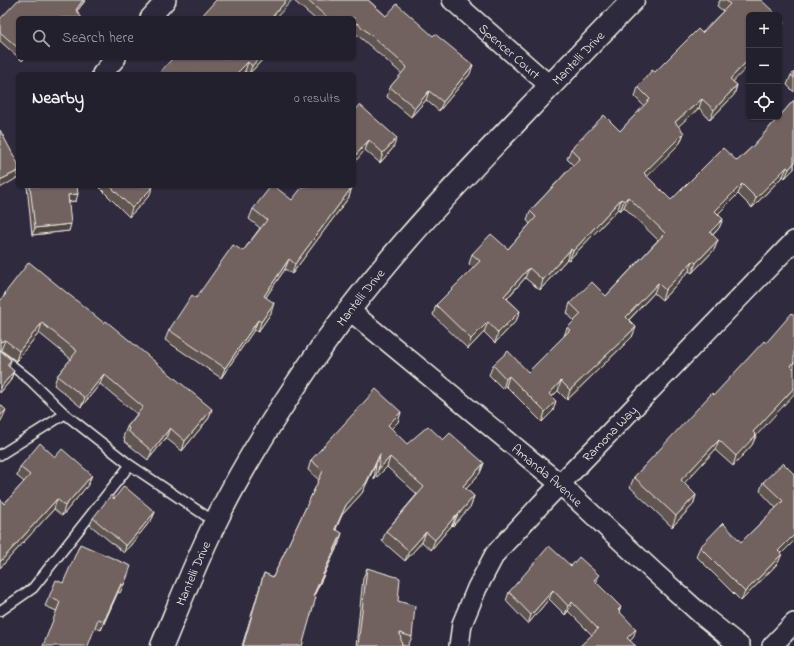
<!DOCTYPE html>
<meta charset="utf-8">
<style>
:root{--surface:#23202e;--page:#2f2d3a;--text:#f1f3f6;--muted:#a3a3aa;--line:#403e4a}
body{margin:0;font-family:"Indie Flower",sans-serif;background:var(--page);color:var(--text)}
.controls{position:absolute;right:12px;top:12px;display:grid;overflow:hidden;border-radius:6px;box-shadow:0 1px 3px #0004}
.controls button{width:36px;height:36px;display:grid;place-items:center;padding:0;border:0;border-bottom:1px solid var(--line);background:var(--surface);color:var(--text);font:20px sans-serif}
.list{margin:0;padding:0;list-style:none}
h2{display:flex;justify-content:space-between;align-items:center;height:52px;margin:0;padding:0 16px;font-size:17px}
h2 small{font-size:13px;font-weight:400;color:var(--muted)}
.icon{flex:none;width:22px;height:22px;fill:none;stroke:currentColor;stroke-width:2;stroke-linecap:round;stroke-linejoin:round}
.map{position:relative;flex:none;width:794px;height:646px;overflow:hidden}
.search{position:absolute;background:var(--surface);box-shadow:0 1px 3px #0004;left:16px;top:16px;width:340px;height:44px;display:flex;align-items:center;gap:10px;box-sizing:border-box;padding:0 14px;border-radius:6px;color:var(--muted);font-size:15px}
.panel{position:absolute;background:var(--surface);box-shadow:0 1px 3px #0004;left:16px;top:72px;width:340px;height:116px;border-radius:6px}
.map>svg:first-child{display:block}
</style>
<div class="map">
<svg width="794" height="646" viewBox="0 0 794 646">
<rect width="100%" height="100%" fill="#2f2a3d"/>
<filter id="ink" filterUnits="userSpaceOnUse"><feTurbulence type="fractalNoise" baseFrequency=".025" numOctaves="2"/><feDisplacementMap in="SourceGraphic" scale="8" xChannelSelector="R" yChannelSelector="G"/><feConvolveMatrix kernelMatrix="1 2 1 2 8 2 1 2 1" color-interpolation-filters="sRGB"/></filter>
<g filter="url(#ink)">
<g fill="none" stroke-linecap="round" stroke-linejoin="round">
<defs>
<path id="lane" d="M0 356 30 380 65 414
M0 455 65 414 130 465 215 522
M0 611 33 588 130 465"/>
<g id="street">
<path id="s1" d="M452 0 550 86"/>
<path d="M150 18 166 0"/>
<path d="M102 74 116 58"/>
<path id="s2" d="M349 310 560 484 653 571 704 617 740 646"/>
<path id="s3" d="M459 646 462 624 477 588 495 554 541 504 794 241"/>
<path d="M772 646 794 623"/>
</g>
<g id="secondary">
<path id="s4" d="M162 646C179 605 195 563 215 523 241 469 274 417 308 367 369 277 440 201 515 123 554 82 593 41 633 0"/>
</g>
</defs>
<!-- lane casing -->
<use href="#lane" stroke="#f4f1e8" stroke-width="12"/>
<!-- street casing -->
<use href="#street" stroke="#f4f1e8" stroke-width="22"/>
<!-- secondary casing -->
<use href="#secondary" stroke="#f4f1e8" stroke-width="25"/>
<!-- lane -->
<use href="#lane" stroke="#2f2a3d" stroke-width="9"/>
<!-- street -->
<use href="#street" stroke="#2f2a3d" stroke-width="19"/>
<!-- secondary -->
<use href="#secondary" stroke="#2f2a3d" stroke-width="22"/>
</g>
<!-- wall -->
<path fill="#615451" stroke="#f4f1e8" d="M293 0H368L386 16 470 74 439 111 426 100 411 117 387 97 390 87 402 74 354 32V18H314Z
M720 0H761L749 15V65L733 81 737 85 734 95 710 120 699 108 678 126 684 133 680 143 647 176 671 200 737 161 753 146 794 100V169L785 178 783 176 752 208 738 194 718 214 723 219 719 228 713 235 718 240 714 250 692 273 689 271 662 300 654 293 629 320 636 327 632 337 567 400 558 391 552 397 553 411 542 422 506 386 503 389 489 375 493 365 528 372 564 336 567 328 574 321 567 313 570 303 606 296 658 240 624 207 620 211 618 209 569 260 567 259 540 290 525 278 507 299 520 311 516 321 495 343 484 332 468 349 433 315 436 305 473 268 469 264 472 254 508 249 530 224 527 220 530 211 573 165 567 159 571 149 620 131 644 106 635 97 638 87 702 33 723 11 717 6Z
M85 1 77 11 18 18V57L0 41V19Z
M19 58H25L22 61Z
M173 58H264L249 74H248L245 71Z
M794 72V92L787 85 791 75Z
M354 112 393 148 380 163 365 150Z
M27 186H77L76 201 69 202V231L32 235Z
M98 186H151L149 196 129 217Z
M352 187 349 197 292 274 285 269 266 297 271 313 258 332 254 330 221 378 165 340 169 330 196 298 243 251 260 228 249 219 253 209 292 200Z
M5 293 209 418 182 451 166 438 148 460 124 441 125 438 123 437 127 427 137 414 100 384 81 407 54 385 57 376 71 359 39 333 16 361 1 350 0 351 9 367 14 371 10 381 0 393V301L3 298Z
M794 368 756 436 752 445 733 466 715 450 684 483 696 495 693 505 672 527 630 487 634 477 714 395Z
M401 412 398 422 391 428 407 444 443 440 484 463 480 473 466 489 474 496 471 506 453 526 452 525 431 550 422 542 405 561 382 541 386 531 417 494 387 467 374 480 376 464 362 493 342 515 336 529 339 543 314 596 302 646H242L261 583 264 573 273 577 319 480 308 470 311 460Z
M20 467 88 485 62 516 54 509 0 568V499L4 504 24 482 17 476Z
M794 474V541L781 554 778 563 741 601 696 556 700 547 741 542 776 508 760 491 763 482Z
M114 499 155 512 152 519 124 553 90 525 93 518Z
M571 566 596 582 621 607 619 611 633 638 592 635 568 611 565 615 549 599 528 624 506 601 509 592Z
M367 568 398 601 412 637 408 646H405L402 645V646H356L363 578Z
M128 575 120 593 118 592 101 630 45 606 49 597 63 583Z"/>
<!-- shaded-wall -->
<path fill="#4f4542" stroke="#f4f1e8" d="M83 0H85L73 17 76 10Z
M287 0H292L276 18H271Z
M784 22 780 31 779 33V27Z
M259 58H264L249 74 252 66Z
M749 59V65L727 88 730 79Z
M248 62 245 71 242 74H236Z
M473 65 470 74 439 111 443 102Z
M737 85 734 95 710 120 714 110Z
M429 91 426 100 411 117 415 108Z
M702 99 699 108 672 132 675 122Z
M684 133 680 143 641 183 644 173Z
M397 138 393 148 380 163 383 153Z
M369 140 365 150 354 163V157Z
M794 163V169L785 178 789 169Z
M787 167 783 176 752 208 756 198Z
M18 171V176L17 178 0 188V180Z
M742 184 738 194 711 221 715 211Z
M153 187 149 196 129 217 132 208Z
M352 187 349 197 292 274 295 264Z
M78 194 76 201 65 202 68 195Z
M628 197 624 207 620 211 624 201Z
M621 199 618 209 569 260 573 251Z
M723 219 719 228 706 242 710 232Z
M71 224 69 231 32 235 35 228Z
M718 240 714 250 692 273 696 263Z
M571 249 567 259 540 290 543 280Z
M289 259 285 269 260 306 264 296Z
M693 261 689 271 662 300 665 290Z
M529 268 525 278 500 306 504 296Z
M658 283 654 293 622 327 626 317Z
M274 303 271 313 258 332 261 322Z
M520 311 516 321 495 343 498 333Z
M258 320 254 330 221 378 225 368Z
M488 322 484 332 468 349 471 339Z
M42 323 39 333 16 361 19 351Z
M636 327 632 337 567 400 570 390Z
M5 340 1 350 0 351V342Z
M11 360 8 370 7 365Z
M794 362V368L787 376 791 366Z
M14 371 10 381 0 393V388Z
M104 374 100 384 81 407 85 398Z
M509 376 506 386 503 389 506 379Z
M561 381 558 391 545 403 549 394Z
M794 388V394L756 436 752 445 733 466 736 456 753 432Z
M556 401 553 411 542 422 545 412Z
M212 409 209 418 182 451 185 441Z
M6 410 2 419 0 422V416Z
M401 412 398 422 385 435 388 425Z
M170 428 166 438 148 460 152 451Z
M719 440 715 450 677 491 681 480Z
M380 454 376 464 362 493 342 515 331 539 335 529 346 505Z
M390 457 387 467 374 480 378 470Z
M484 463 480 473 460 496 463 486Z
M92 475 88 485 62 516 65 506Z
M696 495 693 505 672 527 676 516Z
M474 496 471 506 453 526 457 516Z
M57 499 54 509 0 568V562Z
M155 512 152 519 124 553 126 546Z
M456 515 452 525 431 550 435 540Z
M426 532 422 542 405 561 409 551Z
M342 533 339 543 309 606 313 596Z
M794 535V541L775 560 778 551Z
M782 554 778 563 741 601 745 592Z
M599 575 596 584 594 580Z
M121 584 118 592 101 630 104 621Z
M553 590 549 599 528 624 531 615Z
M572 602 568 611 565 615 568 606Z
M636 629 633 638 625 646 627 638Z"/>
<!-- building -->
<path fill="#71625e" stroke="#f4f1e8" d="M18 0H83L76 10 82 18H18V48L0 32V19Z
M216 0H287L271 18H200Z
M307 0H368L386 16 397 4 433 36 435 34 473 65 443 102 429 91 415 108 390 87 407 67 357 23 356 24 354 22V18H328Z
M725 0H761L777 15H749V59L730 79 737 85 714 110 702 99 675 122 684 133 644 173 671 200 723 148 737 161 753 146 794 100V163L789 169 787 167 756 198 742 184 715 211 723 219 710 232 718 240 696 263 693 261 665 290 658 283 626 317 636 327 570 390 561 381 549 394 556 401 545 412 509 376 506 379 493 365 508 351 528 372 570 330 567 328 581 314 570 303 592 282 606 296 665 233 628 197 624 201 621 199 573 251 571 249 543 280 529 268 504 296 520 311 498 333 488 322 471 339 436 305 480 261 472 254 491 234 508 249 536 217 530 211 580 158 571 149 604 115 620 131 650 99 638 87 652 70 655 72 698 29 702 33 730 4Z
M779 17 784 22 779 27Z
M173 58H259L252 66 248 62 236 74H158Z
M794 72V78L791 75Z
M360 105 397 138 383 153 369 140 354 157V112Z
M0 130 18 164V171L0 180Z
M30 186H77L78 194 68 195 71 224 35 228Z
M110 186H151L153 187 132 208Z
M271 186H274L292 200 303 186H351L352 187 295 264 289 259 264 296 274 303 261 322 258 320 225 368 169 330 192 295 196 298 233 245 243 251 267 220 253 209Z
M29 262 104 323 106 321 212 409 185 441 170 428 152 451 128 431 129 428 127 427 143 407 104 374 85 398 57 376 77 351 42 323 19 351 5 340 0 342V301L6 294 5 293Z
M792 313 794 315V362L791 366 794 369V388L753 432 756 435 736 456 719 440 681 480 696 495 676 516 634 477 712 393 714 395 764 341 766 343Z
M0 350 11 360 7 365 14 371 0 388Z
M376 389 401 412 388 425 407 444 428 426 443 440 450 433 484 463 463 486 474 496 457 516 456 515 435 540 426 532 409 551 386 531 424 487 390 457 378 470 380 454 366 483 346 505 335 529 342 533 313 596 316 597 302 646H243L264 573 273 577 323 471 311 460Z
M0 404 6 410 0 416Z
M40 443 55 457 62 449 92 475 65 506 57 499 0 562V499L4 504 30 475 20 467Z
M783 463 794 474V535L778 551 782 554 745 592 700 547 723 523 741 542 783 501 763 482Z
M124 486 155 512 126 546 93 518 111 495 114 499Z
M80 544 131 566 124 585 121 584 104 621 98 619 88 646H43L60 602 49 597 56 580 63 583Z
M549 546 571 566 579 557 599 575 594 580 621 607 618 610 636 629 627 638 636 646H580L598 629 572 602 568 606 553 590 531 615 509 592Z
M367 568 400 578 398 601 415 606 412 637 400 633 402 646H358Z"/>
</g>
<g text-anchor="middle" stroke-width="4" stroke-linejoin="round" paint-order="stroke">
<!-- street labels -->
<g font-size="13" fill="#f4f1e8" stroke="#2f2a3d">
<text dy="5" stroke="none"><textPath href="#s1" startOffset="77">Spencer Court</textPath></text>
<text dy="5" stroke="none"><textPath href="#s4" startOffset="727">Mantelli Drive</textPath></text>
<text dy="5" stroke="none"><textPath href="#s4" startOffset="403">Mantelli Drive</textPath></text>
<text dy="5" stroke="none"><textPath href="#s3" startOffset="266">Ramona Way</textPath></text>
<text dy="5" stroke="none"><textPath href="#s2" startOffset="258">Amanda Avenue</textPath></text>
<text dy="5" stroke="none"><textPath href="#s4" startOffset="79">Mantelli Drive</textPath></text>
</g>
</g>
</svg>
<div class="controls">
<button>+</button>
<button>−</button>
<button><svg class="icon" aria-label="locate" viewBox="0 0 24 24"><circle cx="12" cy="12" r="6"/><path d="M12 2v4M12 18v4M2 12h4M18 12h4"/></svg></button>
</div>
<div class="search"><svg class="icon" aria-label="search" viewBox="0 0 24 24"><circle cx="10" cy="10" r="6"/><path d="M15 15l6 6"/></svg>Search here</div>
<section class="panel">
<h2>Nearby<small>0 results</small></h2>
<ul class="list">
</ul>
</section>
</div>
